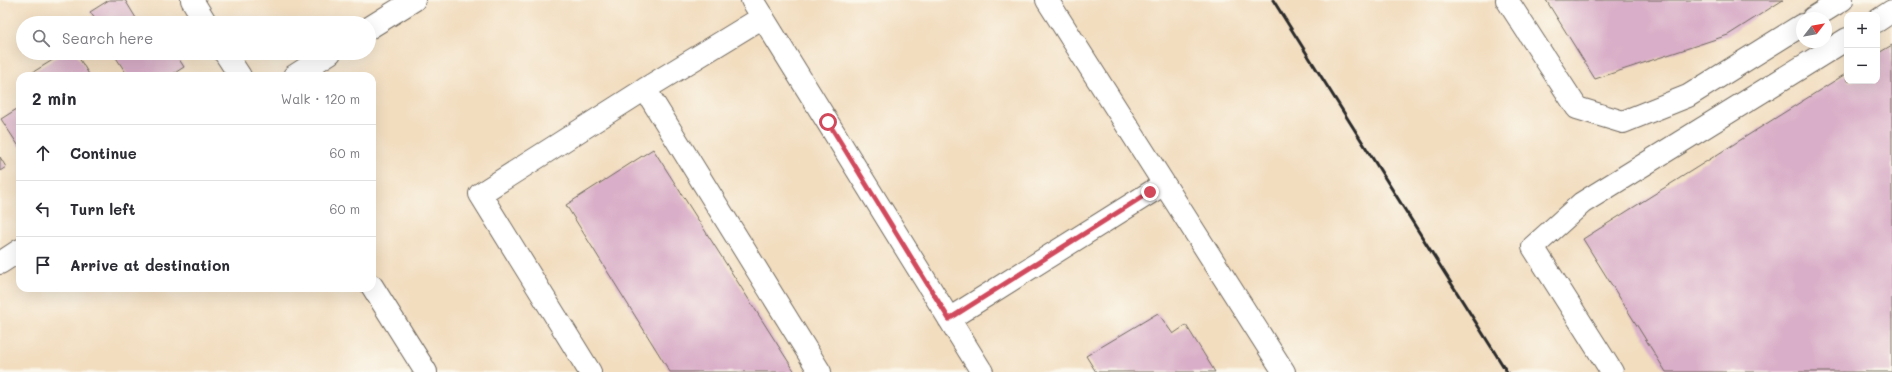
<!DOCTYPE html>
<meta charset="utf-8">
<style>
:root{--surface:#fff;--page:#f2f2f3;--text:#2b2b33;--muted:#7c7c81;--line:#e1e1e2}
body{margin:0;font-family:Mali,sans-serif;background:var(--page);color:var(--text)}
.controls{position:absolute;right:12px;top:12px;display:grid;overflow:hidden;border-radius:8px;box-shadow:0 4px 16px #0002}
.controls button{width:36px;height:36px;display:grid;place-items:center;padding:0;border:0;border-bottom:1px solid var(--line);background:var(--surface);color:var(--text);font:20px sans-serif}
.compass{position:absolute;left:1796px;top:12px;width:36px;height:36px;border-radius:50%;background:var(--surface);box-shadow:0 4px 16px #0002;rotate:59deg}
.stop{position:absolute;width:12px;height:12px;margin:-9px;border:3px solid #d1495b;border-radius:50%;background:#fff}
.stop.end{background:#d1495b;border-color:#fff;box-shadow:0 1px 4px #0008}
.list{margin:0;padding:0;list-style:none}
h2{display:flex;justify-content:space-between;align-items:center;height:52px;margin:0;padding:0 16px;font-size:17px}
h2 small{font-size:13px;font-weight:400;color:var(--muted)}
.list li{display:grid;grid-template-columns:26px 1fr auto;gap:12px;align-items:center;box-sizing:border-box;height:56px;padding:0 16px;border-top:1px solid var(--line)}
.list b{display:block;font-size:15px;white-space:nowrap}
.list em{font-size:13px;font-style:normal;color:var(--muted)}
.icon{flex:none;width:22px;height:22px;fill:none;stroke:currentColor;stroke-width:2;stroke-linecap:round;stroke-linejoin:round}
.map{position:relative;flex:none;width:1892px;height:372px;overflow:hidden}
.search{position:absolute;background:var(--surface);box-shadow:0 4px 16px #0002;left:16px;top:16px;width:360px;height:44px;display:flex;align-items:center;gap:10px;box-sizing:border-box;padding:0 14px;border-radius:22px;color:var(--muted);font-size:15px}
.panel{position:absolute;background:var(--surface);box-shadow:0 4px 16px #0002;left:16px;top:72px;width:360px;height:220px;border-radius:12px}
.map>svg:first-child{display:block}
</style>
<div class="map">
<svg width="1892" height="372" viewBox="0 0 1892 372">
<rect width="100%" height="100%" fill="#fbf7ec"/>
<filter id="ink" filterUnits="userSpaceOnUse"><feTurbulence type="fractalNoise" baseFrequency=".025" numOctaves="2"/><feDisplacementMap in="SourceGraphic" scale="8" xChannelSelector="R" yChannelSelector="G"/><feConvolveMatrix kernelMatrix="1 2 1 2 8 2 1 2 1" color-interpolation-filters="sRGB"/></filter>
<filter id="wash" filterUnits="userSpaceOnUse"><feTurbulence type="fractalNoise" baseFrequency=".012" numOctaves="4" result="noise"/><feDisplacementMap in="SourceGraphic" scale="16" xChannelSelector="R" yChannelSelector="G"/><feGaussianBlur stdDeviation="0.9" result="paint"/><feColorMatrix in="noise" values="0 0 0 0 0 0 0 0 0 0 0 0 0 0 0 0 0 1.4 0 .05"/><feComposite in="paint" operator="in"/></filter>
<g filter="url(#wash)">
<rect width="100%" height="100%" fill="#f2ddbf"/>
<g id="blocks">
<!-- building -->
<path fill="#d9aec8" d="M109 0H125L139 23H98L90 12Z
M1546 0H1783L1728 35 1595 79Z
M1892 45V372H1666L1583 239 1847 73V81H1877V54Z
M64 53H76L90 76H31L30 74Z
M113 53H175L184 67 170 76H128Z
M20 107V148L1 119Z
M653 149 795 372H670L566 205Z
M0 157 6 167 0 171Z
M1158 313 1173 334 1186 325 1215 372H1096L1086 356Z"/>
</g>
</g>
<g filter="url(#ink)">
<use href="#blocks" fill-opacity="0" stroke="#71695f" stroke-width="1"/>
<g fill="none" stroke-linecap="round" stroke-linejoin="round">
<defs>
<path id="minor" d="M192 0 206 23
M752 0 982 372
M1047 0 1284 372
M1507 0 1577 108 1623 122 1688 96 1802 25
M1813 18 1842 0
M1877 21 1892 11
M369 28 414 0
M225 53 240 76
M294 76 330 53
M645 89 763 17
M0 263 20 250
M372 286 426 372
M949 319 1164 184
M590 372 480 194 645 89 820 372
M1612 372 1533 247 1582 203 1847 39"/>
</defs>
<!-- minor casing -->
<use href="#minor" stroke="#71695f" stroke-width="24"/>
<!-- minor -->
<use href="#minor" stroke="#fff" stroke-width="22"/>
<!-- rail -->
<path stroke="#2b2b2b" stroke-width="3" d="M1273 0 1507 372"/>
</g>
</g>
<g fill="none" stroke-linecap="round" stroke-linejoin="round" filter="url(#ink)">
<!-- route -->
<path stroke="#d1495b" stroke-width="5" d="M828 122 949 319 1150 192"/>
</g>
</svg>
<div class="controls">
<button>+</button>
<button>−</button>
</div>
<svg class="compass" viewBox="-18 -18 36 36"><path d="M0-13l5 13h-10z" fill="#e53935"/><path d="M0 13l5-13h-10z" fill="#7c7c81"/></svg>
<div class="stop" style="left:828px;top:122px"></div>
<div class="stop end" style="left:1150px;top:192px"></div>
<div class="search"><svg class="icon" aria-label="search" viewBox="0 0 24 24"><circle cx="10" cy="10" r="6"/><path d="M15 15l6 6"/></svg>Search here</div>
<section class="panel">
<h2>2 min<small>Walk · 120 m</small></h2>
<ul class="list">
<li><svg class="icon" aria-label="ahead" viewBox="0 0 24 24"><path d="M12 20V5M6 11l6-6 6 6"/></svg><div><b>Continue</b></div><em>60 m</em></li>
<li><svg class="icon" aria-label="left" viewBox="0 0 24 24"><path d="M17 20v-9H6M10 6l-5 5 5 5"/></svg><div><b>Turn left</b></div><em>60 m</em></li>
<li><svg class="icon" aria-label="arrive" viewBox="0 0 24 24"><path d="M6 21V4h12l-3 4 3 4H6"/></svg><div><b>Arrive at destination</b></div></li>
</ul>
</section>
</div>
